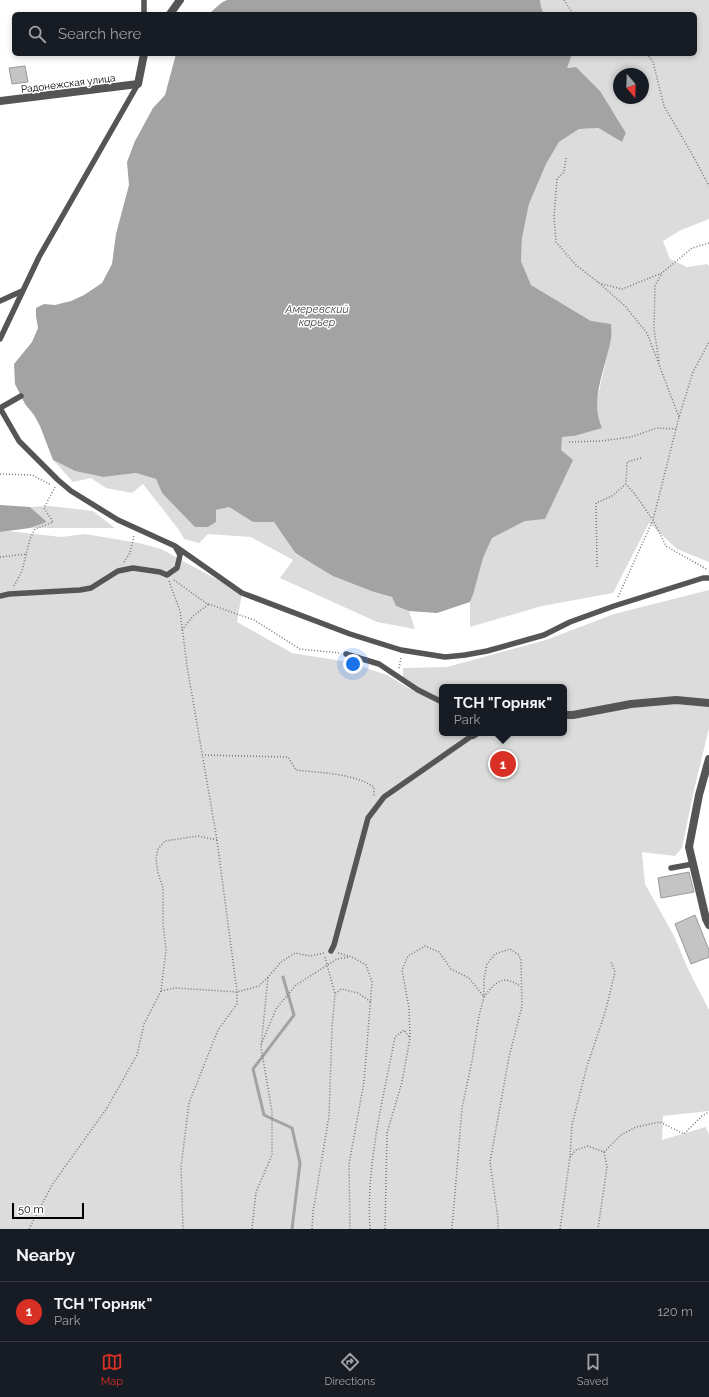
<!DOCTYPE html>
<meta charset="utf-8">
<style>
:root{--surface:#171b24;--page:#20242c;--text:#f1f3f6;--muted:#9ea1a6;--line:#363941;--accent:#d93025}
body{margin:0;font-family:Raleway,sans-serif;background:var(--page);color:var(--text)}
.compass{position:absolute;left:613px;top:68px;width:36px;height:36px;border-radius:50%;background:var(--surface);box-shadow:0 2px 6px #0003;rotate:161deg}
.scale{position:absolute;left:12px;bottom:10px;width:72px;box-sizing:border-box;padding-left:4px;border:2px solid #000;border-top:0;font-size:11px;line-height:14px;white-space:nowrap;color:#000;-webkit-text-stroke:3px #fff;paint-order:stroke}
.you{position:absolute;left:353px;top:664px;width:14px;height:14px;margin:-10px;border:3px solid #fff;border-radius:50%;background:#1a73e8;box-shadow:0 0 0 6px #1a73e833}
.badge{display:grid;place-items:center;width:26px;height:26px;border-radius:50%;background:var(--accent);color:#fff;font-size:13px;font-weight:700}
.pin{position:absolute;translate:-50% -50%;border:2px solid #fff;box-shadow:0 1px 4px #0006}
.popup{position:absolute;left:439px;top:684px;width:128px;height:52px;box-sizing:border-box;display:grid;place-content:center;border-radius:6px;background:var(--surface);filter:drop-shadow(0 1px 3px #0005);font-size:13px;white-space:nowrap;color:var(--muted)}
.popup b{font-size:15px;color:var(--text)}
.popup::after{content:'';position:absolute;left:50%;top:100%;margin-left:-8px;border:8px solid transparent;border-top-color:var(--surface)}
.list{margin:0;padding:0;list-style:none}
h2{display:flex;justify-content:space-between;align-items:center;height:52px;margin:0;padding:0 16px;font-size:17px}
h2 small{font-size:13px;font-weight:400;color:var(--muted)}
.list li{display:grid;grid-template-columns:26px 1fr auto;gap:12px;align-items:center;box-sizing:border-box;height:60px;padding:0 16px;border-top:1px solid var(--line)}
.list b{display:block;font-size:15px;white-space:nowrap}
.list p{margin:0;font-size:13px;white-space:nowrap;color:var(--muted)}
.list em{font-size:13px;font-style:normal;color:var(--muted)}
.icon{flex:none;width:22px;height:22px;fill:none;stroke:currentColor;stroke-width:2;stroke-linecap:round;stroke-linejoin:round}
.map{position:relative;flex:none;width:709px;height:1229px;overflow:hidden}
.search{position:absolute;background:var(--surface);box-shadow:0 2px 6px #0003;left:12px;right:12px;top:12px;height:44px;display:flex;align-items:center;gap:10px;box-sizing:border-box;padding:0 14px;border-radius:6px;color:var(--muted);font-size:15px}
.sheet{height:112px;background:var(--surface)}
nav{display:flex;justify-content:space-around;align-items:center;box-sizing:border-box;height:56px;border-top:1px solid var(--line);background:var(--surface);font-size:11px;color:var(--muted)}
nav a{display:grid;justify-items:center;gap:2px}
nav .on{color:var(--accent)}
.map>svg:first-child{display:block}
</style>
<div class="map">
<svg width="709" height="1229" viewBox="0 0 709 1229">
<rect width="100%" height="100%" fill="#fff"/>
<!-- green -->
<path fill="#dcdcdc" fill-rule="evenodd" d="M540 0H709V219L681 230 663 241 670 259 687 267 707 264 709 266V562L677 549 649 523 613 593 542 606 470 627V602L473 595 483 558 492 538 525 521 561 450V437L574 436 598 420 597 400 611 338 591 321 531 285 521 261 522 238 529 204 546 164 559 142 579 129 597 128 622 142 626 133 615 115 576 67 566 68 572 54H695V14H544L541 7ZM619 74H643V98H619Z
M53 460 75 471 102 477 136 473 156 479 162 493 208 527 216 522V510L229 507 253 522H274L295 554 374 592 392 597 396 606 409 611 415 629 377 622 280 578 293 560 251 537 208 534 199 543 184 539 179 530 143 484 132 493 106 488 91 478 73 482Z
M50 506 93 511 115 528H30L47 522 30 507Z
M8 531 61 537 85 534 139 543 161 549 242 593 237 622 292 653 348 662 387 675 412 690 403 678V668L447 667 546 640 614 614 709 590V728L694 790 682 848 675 856 642 852 645 884 674 936 688 969 709 1010V1111L663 1116 662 1140 706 1127 709 1135V1229H0V532ZM442 687H564V733H442Z"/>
<!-- water -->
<path fill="#a3a3a3" d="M227 0H540L541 7 544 14H207C216 10 217 4 227 0Z
M176 54H572L567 68 576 67 600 91 626 133 622 142 598 128 579 129 559 142 546 164 529 204 522 238 521 261 531 285 591 321 611 324C611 329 612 334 611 339 606 367 589 400 602 428L574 436 562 437 561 450 573 460 545 519 525 521 492 538 483 558 473 595 470 602 437 613 409 611 396 606 392 597 374 592 333 576 295 553 274 522H253L229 507 216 510V522L208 527H195L162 493 156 479 136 473 103 477 75 471 53 460 40 426 34 415 25 404 15 384 14 364 32 342 38 328 36 316V308L44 304 55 305 71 301 84 295 102 283 112 264 116 234 129 185 127 162 135 141 153 108 165 95Z
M0 505 30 507 47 522 30 528 0 532Z"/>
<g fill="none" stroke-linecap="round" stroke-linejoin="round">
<!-- stream -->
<path stroke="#a3a3a3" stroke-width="3" d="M283 977 294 1015 253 1069 264 1115 292 1128 300 1163 292 1229"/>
</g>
<!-- building -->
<path fill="#c4c4c4" stroke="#999" d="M25 66 28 82 12 84 9 68Z
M689 872 694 892 661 898 658 878Z
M695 915 709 950V957L691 964 675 924Z"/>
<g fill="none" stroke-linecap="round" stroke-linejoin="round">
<!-- path -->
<path stroke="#777" stroke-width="1.5" stroke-dasharray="1 2" stroke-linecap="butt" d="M564 0 573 14
M647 54 653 62 664 106 692 154 709 186
M566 158 564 172 557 179 554 217 556 242 576 265 599 283
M659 361 654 329 655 286 662 273
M679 417 647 333 625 306 599 283 622 289 662 273 692 248 709 243
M569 442 601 441 631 437 657 428 676 429
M641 458 627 462 626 484 634 493 653 520 666 546 708 570
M0 474 32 475 51 485
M0 557 27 554
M124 562 130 553 134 536
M597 567 596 503 612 496 626 484
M174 580 206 603 254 620 300 649 339 653
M169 581 180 611 187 666 217 840 237 992V1004L218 1030 189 1103 181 1167 183 1229
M14 586 22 571 30 539 35 529 53 522 44 508 55 487
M618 597 653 520 679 417 693 372 709 342
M182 630 193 616 209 604
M399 668 401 658
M202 755 288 757 296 770C322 773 352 773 374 787V797
M338 953 352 957 366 965 372 982 364 1082 349 1164 350 1229
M325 957 335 994
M161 991 175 988 237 992 259 986 268 977 281 962 295 953 310 956 324 953
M484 997C496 981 504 974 521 987
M261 1045 276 1009 296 985 337 959 350 957
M604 1152 621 1135 636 1127 660 1122 684 1134 702 1116 709 1112
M570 1157 576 1150 588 1146 604 1152 607 1167 598 1229
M29 1229 52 1185 107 1108 137 1055 144 1024 161 991 166 950 163 924V888L158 873 156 859 158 849 165 841 198 836 217 840
M252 1229 256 1192 272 1155V1112L261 1047 268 977
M312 1229 313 1212 329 1116 332 1028 335 994 341 989 358 993 371 1002
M370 1229C366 1164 383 1100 395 1037L404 1030 409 1037
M385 1229 387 1133 402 1082 410 1038 409 1008 402 970 408 956 425 946 439 952 451 969 469 978 484 997
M452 1229 462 1108 472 1061 479 1016 484 997V979L487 964 495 954 510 949 519 955 521 961 522 1006 509 1057 490 1162 498 1219V1229
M560 1229 570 1157 572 1125 587 1066 605 1013 615 972 611 962"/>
<!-- lane -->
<path stroke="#555" stroke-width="5.5" d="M144 14V0
M0 301 22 291
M0 339 39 257 138 84
M0 408 19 441 58 480 71 491 118 520 175 546 242 593 350 634 401 650 445 657 465 655 487 651 544 635 570 622 614 606 703 578H709
M0 408 21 396
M0 596 9 594 80 590 91 588 118 571 133 568 160 572 167 575 177 568 180 555 176 548
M346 654 379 664 418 690 442 702
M671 868 693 864
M331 951 334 945 368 818 384 797 473 735 472 733"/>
<!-- street -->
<path stroke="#555" stroke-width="8" d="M170 14 180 0
M0 101 138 84 144 54
M564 715H573L631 704 676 700 709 703
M473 735 476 733
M709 759 699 795 689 847 706 919 709 925"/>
</g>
<g text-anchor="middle" stroke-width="3" stroke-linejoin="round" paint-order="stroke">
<!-- street labels -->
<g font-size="10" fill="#000" stroke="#fff">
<text transform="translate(68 83) rotate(-7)" y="4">Радонежская улица</text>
</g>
<!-- water labels -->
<g font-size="11" font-style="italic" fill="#444" stroke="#fff">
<text x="317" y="313">Амеревский<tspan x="317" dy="13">карьер</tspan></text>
</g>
</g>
</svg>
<svg class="compass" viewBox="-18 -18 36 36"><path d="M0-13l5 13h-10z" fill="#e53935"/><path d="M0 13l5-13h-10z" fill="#9ea1a6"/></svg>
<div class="scale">50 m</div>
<div class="you"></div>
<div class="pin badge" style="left:503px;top:764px">1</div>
<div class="popup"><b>ТСН &quot;Горняк&quot;</b>Park</div>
<div class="search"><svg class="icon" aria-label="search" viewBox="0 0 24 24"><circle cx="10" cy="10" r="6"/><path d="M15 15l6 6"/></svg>Search here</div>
</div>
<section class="sheet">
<h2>Nearby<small></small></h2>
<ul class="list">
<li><span class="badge">1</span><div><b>ТСН &quot;Горняк&quot;</b><p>Park</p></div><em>120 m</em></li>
</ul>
</section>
<nav>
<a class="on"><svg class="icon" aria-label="map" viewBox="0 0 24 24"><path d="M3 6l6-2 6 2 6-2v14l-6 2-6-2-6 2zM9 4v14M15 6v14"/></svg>Map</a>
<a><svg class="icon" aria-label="directions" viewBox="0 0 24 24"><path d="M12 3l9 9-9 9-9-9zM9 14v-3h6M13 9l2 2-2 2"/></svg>Directions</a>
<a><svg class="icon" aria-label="saved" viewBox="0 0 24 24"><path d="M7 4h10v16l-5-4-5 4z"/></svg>Saved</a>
</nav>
